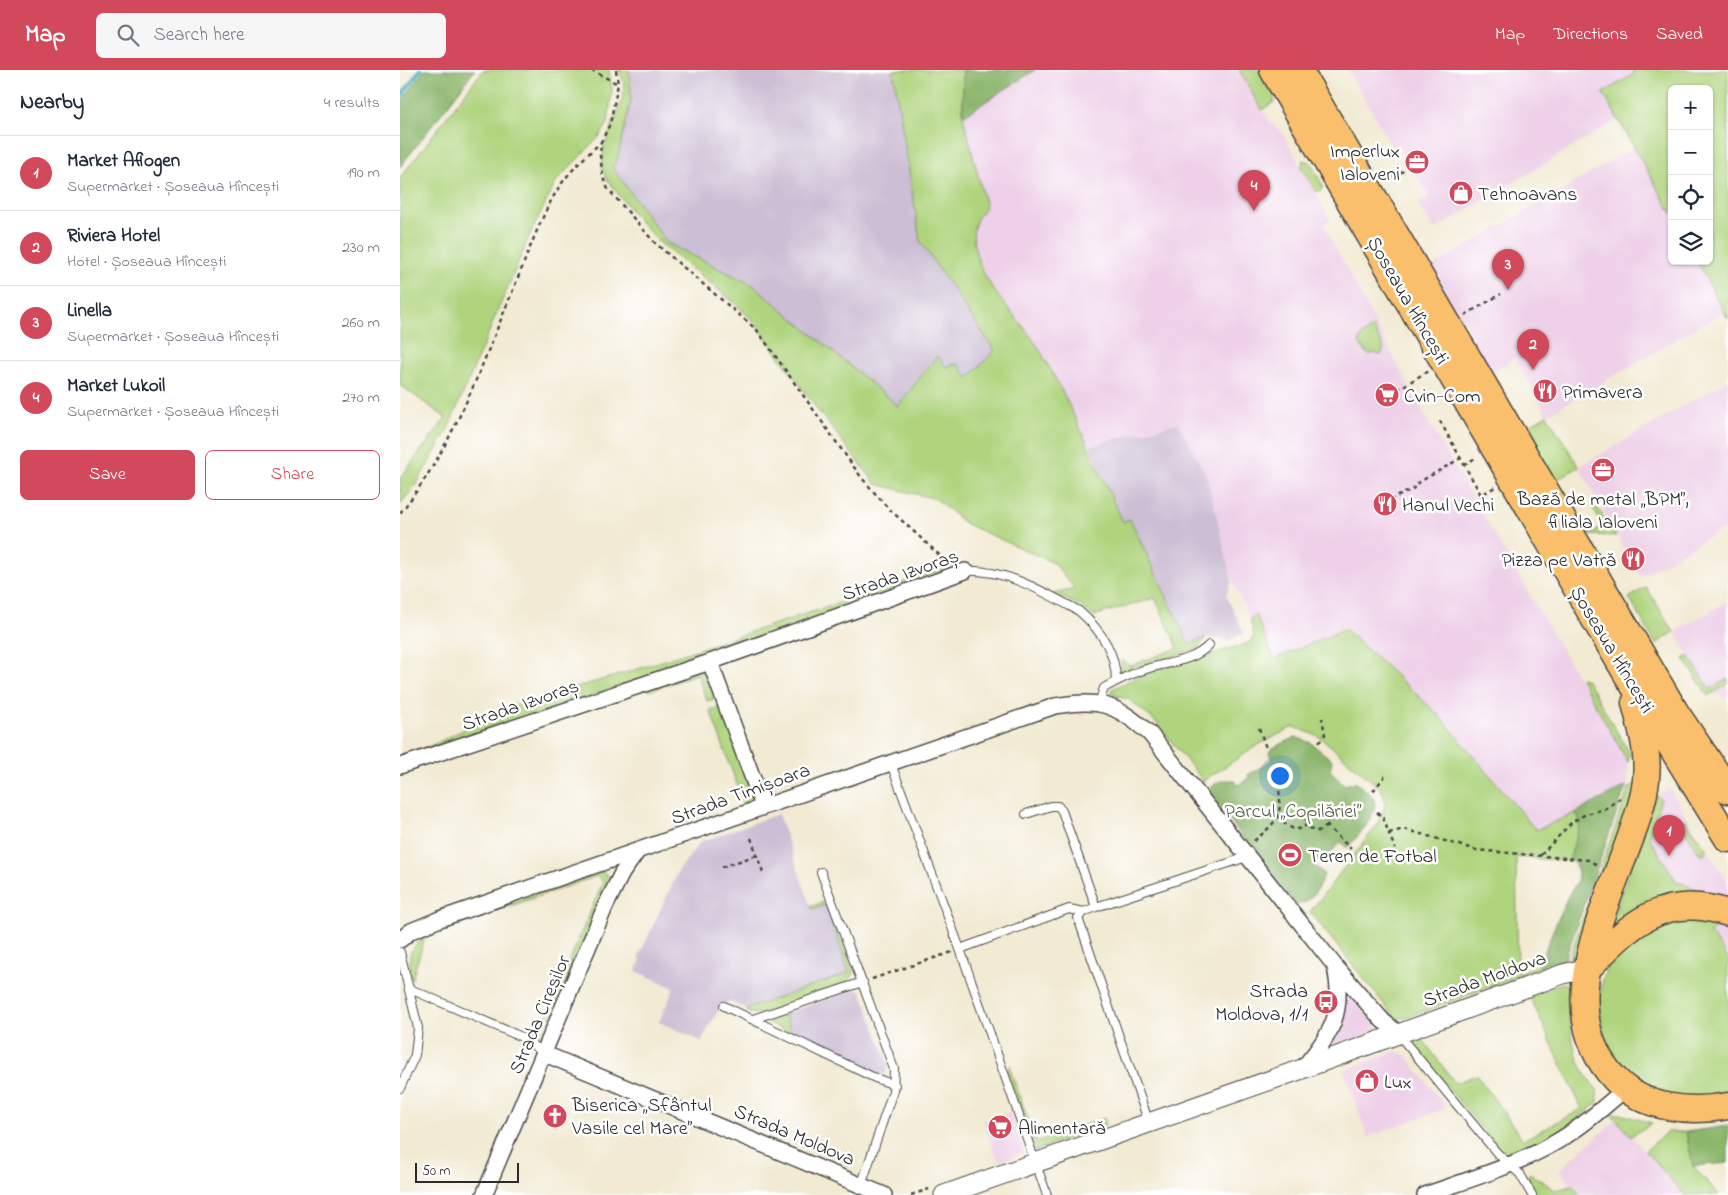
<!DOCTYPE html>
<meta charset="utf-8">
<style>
:root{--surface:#fff;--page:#f6f6f7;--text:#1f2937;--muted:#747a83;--line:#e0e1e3;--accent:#d1495b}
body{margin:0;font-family:"Indie Flower",sans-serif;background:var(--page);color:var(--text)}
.controls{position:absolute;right:15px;top:15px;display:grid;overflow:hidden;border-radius:8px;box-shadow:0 1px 4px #0004}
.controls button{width:45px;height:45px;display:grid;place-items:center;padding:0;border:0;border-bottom:1px solid var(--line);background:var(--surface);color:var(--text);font:25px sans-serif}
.scale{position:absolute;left:15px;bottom:12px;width:104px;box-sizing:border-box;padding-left:5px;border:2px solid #2b2b2b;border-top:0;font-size:14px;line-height:18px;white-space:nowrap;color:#2b2b2b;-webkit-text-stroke:4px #fff;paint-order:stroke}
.you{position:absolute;left:879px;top:705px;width:18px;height:18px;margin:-12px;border:4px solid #fff;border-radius:50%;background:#1a73e8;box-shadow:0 0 0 8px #1a73e833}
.badge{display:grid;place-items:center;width:32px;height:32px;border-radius:50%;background:var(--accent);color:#fff;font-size:16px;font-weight:700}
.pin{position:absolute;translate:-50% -41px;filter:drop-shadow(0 1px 2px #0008)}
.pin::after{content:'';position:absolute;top:26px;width:18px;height:15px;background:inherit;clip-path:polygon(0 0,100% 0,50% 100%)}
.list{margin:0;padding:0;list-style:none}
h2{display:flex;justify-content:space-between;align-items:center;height:65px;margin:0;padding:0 20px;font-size:21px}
h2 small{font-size:16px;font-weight:400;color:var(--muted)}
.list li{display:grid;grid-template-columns:32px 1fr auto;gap:15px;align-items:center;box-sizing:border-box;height:75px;padding:0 20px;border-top:1px solid var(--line)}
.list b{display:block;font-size:19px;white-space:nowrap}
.list p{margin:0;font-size:16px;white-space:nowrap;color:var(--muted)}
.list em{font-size:16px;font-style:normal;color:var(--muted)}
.actions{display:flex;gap:10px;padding:15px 20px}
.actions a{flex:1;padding:11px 0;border:1px solid var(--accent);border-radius:8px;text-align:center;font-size:18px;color:var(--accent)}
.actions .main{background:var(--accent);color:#fff}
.icon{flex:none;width:28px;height:28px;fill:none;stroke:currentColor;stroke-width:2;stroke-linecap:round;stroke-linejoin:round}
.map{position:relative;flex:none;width:1328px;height:1125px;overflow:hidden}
header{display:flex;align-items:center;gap:30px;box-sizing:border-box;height:70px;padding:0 25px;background:var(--accent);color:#fff}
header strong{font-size:24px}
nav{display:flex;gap:28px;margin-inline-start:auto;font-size:18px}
.search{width:350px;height:45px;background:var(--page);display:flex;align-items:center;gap:12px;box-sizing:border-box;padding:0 18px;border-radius:8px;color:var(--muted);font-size:19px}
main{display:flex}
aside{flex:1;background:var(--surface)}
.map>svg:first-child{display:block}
</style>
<header>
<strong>Map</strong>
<div class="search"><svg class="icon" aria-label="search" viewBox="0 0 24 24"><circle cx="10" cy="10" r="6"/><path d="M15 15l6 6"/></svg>Search here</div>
<nav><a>Map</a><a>Directions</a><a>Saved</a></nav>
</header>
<main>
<aside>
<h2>Nearby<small>4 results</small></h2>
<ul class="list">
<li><span class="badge">1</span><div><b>Market Aflogen</b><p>Supermarket · Șoseaua Hîncești</p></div><em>190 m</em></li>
<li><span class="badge">2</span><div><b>Riviera Hotel</b><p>Hotel · Șoseaua Hîncești</p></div><em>230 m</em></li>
<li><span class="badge">3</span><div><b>Linella</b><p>Supermarket · Șoseaua Hîncești</p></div><em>260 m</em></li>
<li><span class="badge">4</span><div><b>Market Lukoil</b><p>Supermarket · Șoseaua Hîncești</p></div><em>270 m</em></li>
</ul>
<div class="actions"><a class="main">Save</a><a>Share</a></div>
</aside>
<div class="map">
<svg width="1328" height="1125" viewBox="0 0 1328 1125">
<rect width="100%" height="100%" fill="#fff"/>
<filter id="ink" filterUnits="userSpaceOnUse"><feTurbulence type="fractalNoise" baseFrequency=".02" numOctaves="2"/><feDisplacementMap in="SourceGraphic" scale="10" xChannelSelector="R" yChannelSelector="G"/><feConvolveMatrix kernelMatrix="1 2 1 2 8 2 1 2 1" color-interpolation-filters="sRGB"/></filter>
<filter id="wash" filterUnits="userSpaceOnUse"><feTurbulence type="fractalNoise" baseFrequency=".0096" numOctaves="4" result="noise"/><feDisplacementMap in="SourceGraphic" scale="20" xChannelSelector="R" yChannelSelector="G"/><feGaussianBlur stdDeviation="1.12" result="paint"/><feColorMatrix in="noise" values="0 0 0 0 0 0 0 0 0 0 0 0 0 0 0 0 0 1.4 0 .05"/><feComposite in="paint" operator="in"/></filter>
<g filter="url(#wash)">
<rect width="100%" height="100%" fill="#f2ead3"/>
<!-- built -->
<path fill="#eed0e8" d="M635 0H839L869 51 883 64 915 121 930 150 923 154 1027 350 1228 692V715L1152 755 1136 760 1038 644 873 590 856 546 850 549 835 517 778 354 690 376 635 274 587 209 574 176 573 163 576 147 563 46Z
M948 0H1232L1234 4 1203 23 1219 49 1034 160 1018 134 1029 127 999 75 993 78Z
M1235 77 1272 144V191H1297L1324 241 1147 345 1115 288 1092 302 1030 198Z
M1328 310V456L1240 507 1179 397Z
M1328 531V626L1325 628 1313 623 1274 562Z
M1269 718 1328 813V831L1276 811 1249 767 1259 735V726Z
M1324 848 1328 849V888L1310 863Z
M948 923 978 959V962L931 978 939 961Z
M997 981 1006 985 1046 1038 968 1067 944 1000Z
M610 1042 624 1082 599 1092 583 1051Z
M1216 1050 1245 1081 1285 1125H1180L1159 1100Z"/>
<!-- industrial -->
<path fill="#ccbed4" d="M229 0H493L520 171 595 281 568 308 557 294 546 297 537 286 498 336 353 215 267 173 212 97 217 90 231 30Z
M778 353 807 407 832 511 826 525 844 563 828 571 806 567 789 575 730 449 723 452 690 376Z
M378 744 412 839 426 834 449 903 346 939 329 931 319 939 301 971 259 952 274 918 236 901 241 889 238 888 279 800 300 772Z
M455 919 461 921 489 995 485 1004H478L457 994 398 967 399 964 391 961 385 944Z"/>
<!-- green -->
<path fill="#afd47d" stroke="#6d8054" d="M83 0H209L212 20 208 53 200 66 157 110 131 162 47 361 17 413 0 435V408L46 348 0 315V108Z
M219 0H229L231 30 217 90 212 97 267 173 353 215 498 336 537 286 546 297 557 294 568 308 595 281 520 171 493 0H563V46L586 137C568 155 572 174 581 197 593 226 619 248 636 274 670 331 695 392 723 452L730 449 789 575 806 567 797 579 720 602 722 590 730 596 778 578 755 528 693 546 680 535 653 524 675 519 654 493 566 454 536 429 476 414 420 343 356 254 336 234 259 172 235 146 206 108 202 98 204 77 223 27 224 12Z
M839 0H862L875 21 874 32 862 40Z
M1232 0H1328V249L1297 191H1309V19H1272V144L1203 23 1234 4Z
M904 90 910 92 923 116 921 121H915L901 97Z
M973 257 984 279 981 285 972 283 969 285 959 274 961 266Z
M1147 345 1179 397 1154 411 1124 358Z
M1195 433 1207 454 1210 453 1216 466 1187 465 1203 456 1191 435Z
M546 498 551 501 0 693V687L35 674 110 636 219 605Z
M1246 517 1274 562 1256 574 1229 528Z
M856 545 874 589 945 559 1038 644 1136 760 1175 743 1181 751 1169 791 1116 787 1118 903 1141 894 1140 898 1010 946 996 949 910 842 977 755 986 733 982 720 925 671 916 665 893 657 858 675 803 711 755 651 730 630 711 624 712 619 746 603 849 573 854 565 850 549Z
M1289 586 1310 619 1328 609V614L1308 626 1284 589Z
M301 601 310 609 319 627 307 631 297 604 249 621 247 615Z
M1180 608 1187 610 1230 684 1228 692Z
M322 636 354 728 352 731 344 734 310 640Z
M1239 714 1178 886 1173 892V888L1169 889 1229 718Z
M1255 725 1261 729 1249 767 1276 811 1328 831 1209 859Z
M1285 749 1307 780 1304 784 1299 783 1281 754Z
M202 801 210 808 209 812 141 973 136 970 137 967 203 812 197 806 93 842 104 835 188 803Z
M427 831 454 903 449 911 362 944 348 943 346 939 449 903 426 835 412 839 411 836Z
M1271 845 1324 848 1310 863 1328 888V1025C1316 1026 1302 1029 1290 1028 1239 1024 1207 997 1201 946 1198 927 1202 903 1212 887 1225 868 1252 857 1271 845Z
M25 867 12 909 10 907C9 886 7 880 25 867Z
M1163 913 1172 918C1173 925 1169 931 1169 938 1170 966 1176 999 1197 1019L1198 1032C1173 1054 1141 1076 1108 1085L1097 1077 1007 968 1018 963 1055 1013 1077 1005 1123 1070 1182 1039 1129 925Z
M385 944 391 961 399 964 398 967 364 951Z
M611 995 610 999 636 1072 704 1048 706 1054 635 1081 607 1001Z
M1211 1044H1220L1252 1053 1231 1066Z
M1267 1062H1286L1293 1096 1319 1125H1285L1245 1081Z
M1130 1103 1155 1120 1173 1116 1180 1125H1138L1129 1111 1128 1105Z"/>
<!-- forest -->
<path fill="#8bb66c" stroke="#5b704c" d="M24 0H75L0 97V34Z
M563 0H635L563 46Z
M896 667 911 673 932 690 930 700 945 715 955 712C961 717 969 722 973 728 982 742 956 768 947 778L940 772 925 790 920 787 914 795 924 804C921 815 909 837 895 834L810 725V719C816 711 826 708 835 711L838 715 849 708 848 705 873 689 869 683 873 678Z
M1226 716 1165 889 1140 898 1148 872 1168 826 1177 812 1178 803 1174 791H1169L1181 751 1175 743Z
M1328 1056V1093L1293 1096 1286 1062Z"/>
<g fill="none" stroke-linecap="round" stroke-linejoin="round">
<!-- stream -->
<path stroke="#3eacbb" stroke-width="4.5" d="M0 28 20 0"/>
</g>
</g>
<g filter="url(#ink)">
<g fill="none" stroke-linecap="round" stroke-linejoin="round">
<defs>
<path id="service" d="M565 501C604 498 646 523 679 541 701 560 716 582 716 611
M699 633 704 618C716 611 729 605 743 600 765 592 792 593 809 575
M490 691 560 879 647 1125
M626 744 651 736H658L662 741 696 837
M421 802 494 999 493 1021 461 1116
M560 879 669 839 684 842
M0 882 18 958 15 985 0 1018
M10 919 124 968 145 984
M324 936 475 1008 495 1015
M353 949 463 912
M999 965 1097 1083 1120 1104 1132 1125
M749 1053 678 848 684 842 696 837 847 787"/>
<path id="minor" d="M310 592 363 736
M0 696 310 592 565 501
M0 870 11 861 40 849 655 636C700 628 716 634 750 664L935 896 983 951 998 963
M145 984 484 1125
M902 999C931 965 945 943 935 897
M84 1125 205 837 222 803 237 782
M1025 1125C1067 1110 1112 1097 1151 1075 1178 1060 1202 1039 1225 1019"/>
<path id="tertiary" d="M544 1125 902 999 1163 904 1188 898"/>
<path id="trunk" d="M873 0 1229 608 1328 769
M899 0 1276 643 1328 720
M1235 633C1243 663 1251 691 1244 723 1226 809 1139 929 1215 1009 1244 1039 1288 1043 1328 1036
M1188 898C1230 854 1263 822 1328 843"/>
</defs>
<!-- service casing -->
<use href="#service" stroke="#494844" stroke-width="10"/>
<!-- minor casing -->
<use href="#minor" stroke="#494844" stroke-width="18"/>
<!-- tertiary casing -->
<use href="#tertiary" stroke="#494844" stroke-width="21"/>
<!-- trunk casing -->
<use href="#trunk" stroke="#494844" stroke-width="29"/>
<!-- path -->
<path stroke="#494844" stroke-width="2.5" stroke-dasharray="4 4" stroke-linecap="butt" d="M191 0 218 14
M216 0 218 14 210 54 201 72 200 85 203 108 208 119 255 173 357 260 461 407 487 437 547 492
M986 111 1012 96
M1065 245 1101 224
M997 320 1028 301
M1040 351 1081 425 1095 417
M1064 395 1077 387
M990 430 1013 419 1016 414 1061 388
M0 443C53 378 81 297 113 220 126 189 143 139 162 113 173 98 187 85 201 72
M859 658 866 678
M919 672 925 665 922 648
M973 721 985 706
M906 750a11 11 0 1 1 22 0a11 11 0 1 1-22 0Z
M977 742 983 748 995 779
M878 746 886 755 896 760 907 755
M926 755 951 779
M989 763 1004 759 1076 780 1188 790 1200 796
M351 768 364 805
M854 771C874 754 883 748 879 720
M1141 785 1172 752 1186 744 1205 739 1222 727
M322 797 357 785
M472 909 552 882
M511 1125 529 1119"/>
<!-- service -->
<use href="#service" stroke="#fff" stroke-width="8"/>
<!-- minor -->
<use href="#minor" stroke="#fff" stroke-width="15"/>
<!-- tertiary -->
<use href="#tertiary" stroke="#fff" stroke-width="19"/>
<!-- trunk -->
<use href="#trunk" stroke="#f9bf6d" stroke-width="26"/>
</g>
</g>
<!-- icons -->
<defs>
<symbol id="office-disc" viewBox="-11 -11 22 22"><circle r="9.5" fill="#d1495b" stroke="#fff"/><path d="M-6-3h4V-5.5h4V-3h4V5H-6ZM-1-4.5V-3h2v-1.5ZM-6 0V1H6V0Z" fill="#fff"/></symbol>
<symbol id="shop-disc" viewBox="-11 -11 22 22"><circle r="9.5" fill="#d1495b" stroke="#fff"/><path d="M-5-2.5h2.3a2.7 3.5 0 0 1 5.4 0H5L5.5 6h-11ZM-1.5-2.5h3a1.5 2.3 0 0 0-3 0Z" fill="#fff"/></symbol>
<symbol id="restaurant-disc" viewBox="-11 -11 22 22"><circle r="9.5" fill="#d1495b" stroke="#fff"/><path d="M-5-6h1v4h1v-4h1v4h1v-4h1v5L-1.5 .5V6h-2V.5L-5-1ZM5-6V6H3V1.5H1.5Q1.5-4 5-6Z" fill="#fff"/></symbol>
<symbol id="supermarket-disc" viewBox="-11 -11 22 22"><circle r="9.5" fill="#d1495b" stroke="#fff"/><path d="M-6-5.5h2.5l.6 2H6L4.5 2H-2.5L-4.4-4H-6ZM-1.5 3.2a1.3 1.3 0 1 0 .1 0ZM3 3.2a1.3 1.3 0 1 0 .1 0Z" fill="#fff"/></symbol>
<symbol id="stadium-disc" viewBox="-11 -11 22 22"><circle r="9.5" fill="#d1495b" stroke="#fff"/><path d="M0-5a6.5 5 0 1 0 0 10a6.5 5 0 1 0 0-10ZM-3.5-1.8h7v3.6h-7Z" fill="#fff"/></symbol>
<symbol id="bus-disc" viewBox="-11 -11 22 22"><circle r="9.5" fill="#d1495b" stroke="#fff"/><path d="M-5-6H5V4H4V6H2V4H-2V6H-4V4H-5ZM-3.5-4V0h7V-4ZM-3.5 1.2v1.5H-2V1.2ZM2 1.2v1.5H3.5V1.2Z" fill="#fff"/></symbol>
<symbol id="church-disc" viewBox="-11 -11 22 22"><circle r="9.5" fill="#d1495b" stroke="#fff"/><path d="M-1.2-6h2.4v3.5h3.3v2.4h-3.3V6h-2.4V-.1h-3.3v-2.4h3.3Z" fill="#fff"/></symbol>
</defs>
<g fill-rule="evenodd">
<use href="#office-disc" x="1003" y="78" width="28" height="28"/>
<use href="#shop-disc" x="1047" y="109" width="28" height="28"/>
<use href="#restaurant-disc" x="1131" y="307" width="28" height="28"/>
<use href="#supermarket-disc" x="973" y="311" width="28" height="28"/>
<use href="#office-disc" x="1189" y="386" width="28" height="28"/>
<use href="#restaurant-disc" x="971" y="420" width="28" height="28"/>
<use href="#restaurant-disc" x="1219" y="475" width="28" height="28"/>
<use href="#stadium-disc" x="876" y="771" width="28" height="28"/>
<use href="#bus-disc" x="912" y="918" width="28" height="28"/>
<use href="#shop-disc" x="953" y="997" width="28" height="28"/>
<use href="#church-disc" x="141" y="1032" width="28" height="28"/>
<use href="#supermarket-disc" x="586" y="1043" width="28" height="28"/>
</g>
<g text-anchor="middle" stroke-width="5" stroke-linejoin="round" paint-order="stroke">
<!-- poi labels -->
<g font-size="20" fill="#2b2b2b" stroke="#fff" text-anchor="start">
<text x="1000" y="87" text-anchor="end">Imperlux<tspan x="1000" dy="23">Ialoveni</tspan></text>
<text x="1078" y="130">Tehnoavans</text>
<text x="1162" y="328">Primavera</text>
<text x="1004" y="332">Cvin-Com</text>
<text x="1203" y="435" text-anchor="middle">Bază de metal „BPM”,<tspan x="1203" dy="23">filiala Ialoveni</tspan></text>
<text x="1002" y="441">Hanul Vechi</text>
<text x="1216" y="496" text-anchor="end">Pizza pe Vatră</text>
<text x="908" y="792">Teren de Fotbal</text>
<text x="908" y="927" text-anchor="end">Strada<tspan x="908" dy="23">Moldova, 1/1</tspan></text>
<text x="984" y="1018">Lux</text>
<text x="172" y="1041">Biserica „Sfântul<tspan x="172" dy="23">Vasile cel Mare”</tspan></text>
<text x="618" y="1064">Alimentară</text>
</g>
<!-- street labels -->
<g font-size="20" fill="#2b2b2b" stroke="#fff">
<text transform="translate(1009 230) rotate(60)" y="7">Șoseaua Hîncești</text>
<text transform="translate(500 504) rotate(-19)" y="7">Strada Izvoraș</text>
<text transform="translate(1213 579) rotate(59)" y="7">Șoseaua Hîncești</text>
<text transform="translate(120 634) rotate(-19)" y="7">Strada Izvoraș</text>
<text transform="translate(340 723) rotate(-20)" y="7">Strada Timișoara</text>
<text transform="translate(1084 908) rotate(-20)" y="7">Strada Moldova</text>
<text transform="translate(139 944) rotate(-67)" y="7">Strada Cireșilor</text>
<text transform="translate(395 1064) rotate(23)" y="7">Strada Moldova</text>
</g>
<!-- park labels -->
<g font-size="20" fill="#535e44" stroke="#fff">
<text x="893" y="747">Parcul „Copilăriei”</text>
</g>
</g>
</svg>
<div class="controls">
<button>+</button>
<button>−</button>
<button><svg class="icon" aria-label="locate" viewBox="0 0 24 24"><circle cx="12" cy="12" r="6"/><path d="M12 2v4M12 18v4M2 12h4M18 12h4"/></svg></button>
<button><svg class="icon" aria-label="layers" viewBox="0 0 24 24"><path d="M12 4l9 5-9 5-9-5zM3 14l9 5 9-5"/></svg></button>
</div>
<div class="scale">50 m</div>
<div class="you"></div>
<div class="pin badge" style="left:1269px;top:786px">1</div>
<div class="pin badge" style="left:1133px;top:300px">2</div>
<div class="pin badge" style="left:1108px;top:220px">3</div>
<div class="pin badge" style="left:854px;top:141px">4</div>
</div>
</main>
